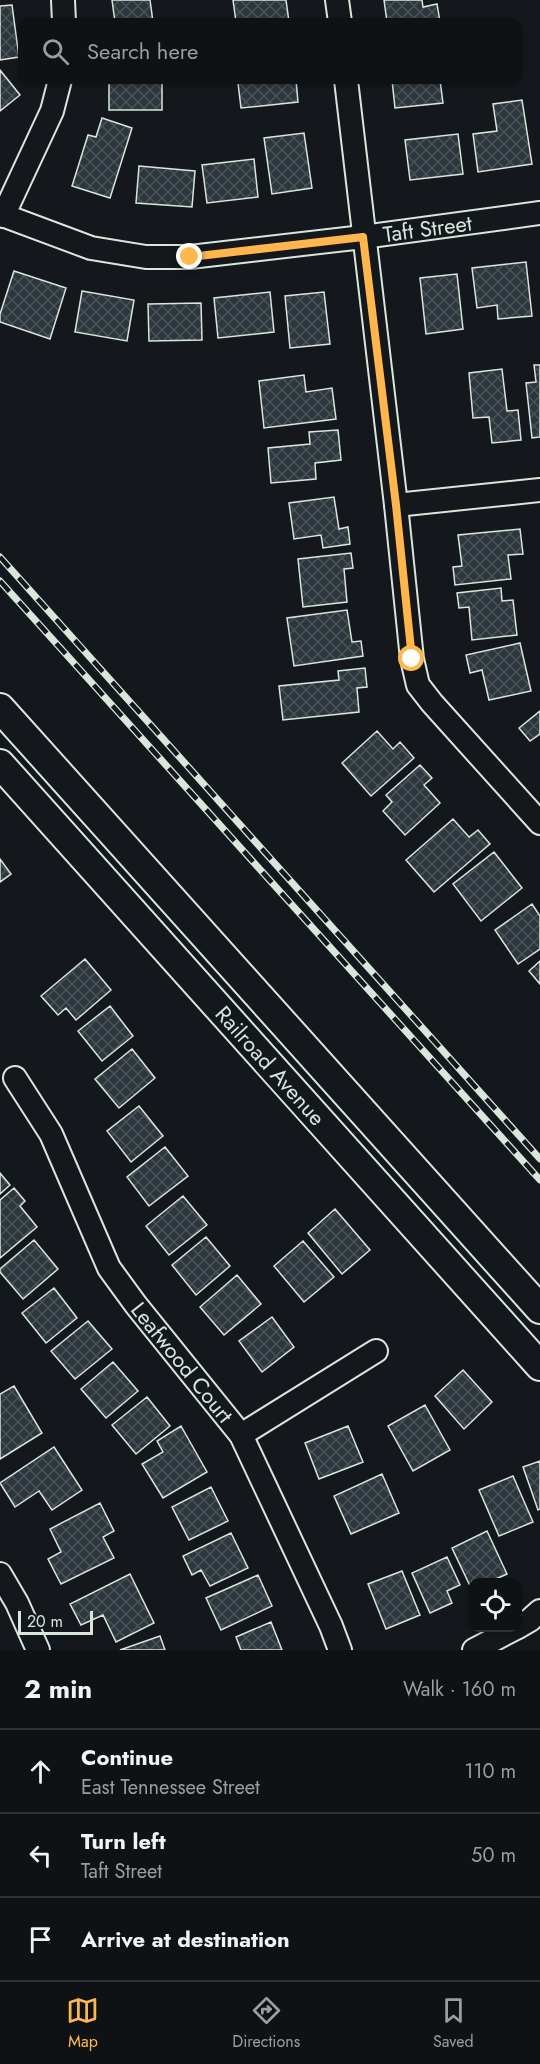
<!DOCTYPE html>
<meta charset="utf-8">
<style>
:root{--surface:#0f1215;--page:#1d2022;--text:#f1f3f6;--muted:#9b9ea0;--line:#2f3234;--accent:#ffb74d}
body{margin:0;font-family:Jost,sans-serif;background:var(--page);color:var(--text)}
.controls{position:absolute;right:18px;bottom:18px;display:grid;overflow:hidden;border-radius:12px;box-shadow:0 2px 4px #0004}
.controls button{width:54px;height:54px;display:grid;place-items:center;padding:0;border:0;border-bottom:2px solid var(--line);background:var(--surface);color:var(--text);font:30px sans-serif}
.scale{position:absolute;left:18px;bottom:15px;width:75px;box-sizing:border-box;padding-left:6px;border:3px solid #d8e6dc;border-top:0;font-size:16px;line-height:21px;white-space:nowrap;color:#d8e6dc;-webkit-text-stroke:4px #14181c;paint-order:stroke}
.stop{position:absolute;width:18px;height:18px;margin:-14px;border:4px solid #ffb74d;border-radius:50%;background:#fff}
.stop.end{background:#ffb74d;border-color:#fff;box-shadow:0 2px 6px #0008}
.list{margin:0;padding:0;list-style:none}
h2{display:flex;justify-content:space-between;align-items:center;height:78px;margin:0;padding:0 24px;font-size:26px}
h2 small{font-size:20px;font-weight:400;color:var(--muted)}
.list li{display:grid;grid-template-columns:39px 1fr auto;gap:18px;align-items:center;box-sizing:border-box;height:84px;padding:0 24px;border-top:2px solid var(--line)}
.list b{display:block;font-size:22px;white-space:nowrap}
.list p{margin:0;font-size:20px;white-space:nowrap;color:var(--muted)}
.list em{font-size:20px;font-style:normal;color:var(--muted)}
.icon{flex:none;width:33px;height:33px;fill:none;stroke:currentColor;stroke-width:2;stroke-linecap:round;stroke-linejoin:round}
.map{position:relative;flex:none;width:540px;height:1650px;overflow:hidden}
.search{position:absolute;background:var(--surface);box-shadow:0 2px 4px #0004;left:18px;right:18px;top:18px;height:66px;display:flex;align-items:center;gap:15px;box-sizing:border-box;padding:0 21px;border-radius:12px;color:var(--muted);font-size:22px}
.sheet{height:330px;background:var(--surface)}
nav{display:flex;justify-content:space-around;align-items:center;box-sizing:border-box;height:84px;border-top:2px solid var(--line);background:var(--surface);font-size:16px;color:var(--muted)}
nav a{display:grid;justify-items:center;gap:3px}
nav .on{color:var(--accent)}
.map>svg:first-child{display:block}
</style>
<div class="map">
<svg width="540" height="1650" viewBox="0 0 540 1650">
<defs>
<pattern id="building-cross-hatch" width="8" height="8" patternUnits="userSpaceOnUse" patternTransform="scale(1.5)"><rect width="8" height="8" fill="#2c363c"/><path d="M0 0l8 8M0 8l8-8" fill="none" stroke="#4a5358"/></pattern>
</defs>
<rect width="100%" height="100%" fill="#14181c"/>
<!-- building -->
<path fill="url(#building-cross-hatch)" stroke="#d8e6dc" stroke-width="1.5" d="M112 0H150L153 22H115Z
M233 0H286L289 22H236Z
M384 0H422L423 7 437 4 440 22H387Z
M12 5 19 57 0 60V6Z
M0 70 20 95 0 111Z
M109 80H162V110H109Z
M262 80H296L298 102 241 108 238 83Z
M392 80H440L443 103 395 108Z
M522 100 532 164 478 172 473 134 497 131 493 104Z
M102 118 132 128 110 198 72 186 88 135 96 137Z
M304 133 312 188 272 194 264 138Z
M458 134 463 174 410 180 405 140Z
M254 159 258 197 207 203 202 165Z
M139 166 195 171 192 207 136 203Z
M526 262 532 316 498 319 497 305 477 308 472 268Z
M14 271 66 288 50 339 0 322V314Z
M457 274 463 329 426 334 420 278Z
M82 291 134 300 127 341 75 332Z
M270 292 274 332 218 338 214 298Z
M324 292 330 344 290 348 285 296Z
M201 303 202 340 149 341 148 304Z
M534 365H540V437L532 438 526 383 536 382Z
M502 369 507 411 518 410 521 440 492 443 489 417 473 418 469 373Z
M304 375 306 392 332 388 336 419 264 428 259 381Z
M338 430 341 460 315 463 316 479 271 483 268 448 310 444 309 432Z
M334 497 339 529 348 527 350 544 323 548 321 535 294 539 289 503Z
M520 529 523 554 508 555 511 579 455 585 453 567 462 566 458 535Z
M351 553 353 568 344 569 347 602 303 607 298 559Z
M501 588 502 601 513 600 517 635 472 640 469 607 459 608 457 593Z
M347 610 352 642 361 641 363 656 294 666 287 618Z
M520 643 531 691 489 700 482 670 470 673 466 655Z
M365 668 367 687 357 688 359 712 283 720 279 686 339 680 338 671Z
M540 711V734L530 741 519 728Z
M377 731 393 749 400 742 414 758 371 796 342 763Z
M420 765 432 778 424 785 440 803 405 835 383 811 392 802 386 795Z
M453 819 469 837 478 830 490 844 434 892 406 860Z
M494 852 522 888 481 921 453 884Z
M0 859 11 874 0 882Z
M532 904 540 916V949L518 964 495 930Z
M85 959 111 990 76 1020 66 1008 58 1015 41 996Z
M540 961V984L529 971Z
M110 1006 133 1036 102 1061 78 1031Z
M132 1049 155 1078 119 1108 95 1079Z
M139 1106 163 1136 131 1162 107 1131Z
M165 1147 188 1176 149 1206 127 1177Z
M0 1173 10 1185 0 1194Z
M14 1188 25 1201 20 1206 37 1227 0 1258V1200Z
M183 1196 207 1225 169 1255 146 1226Z
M335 1209 370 1250 342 1274 308 1233Z
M206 1237 230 1266 196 1295 172 1265Z
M34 1240 58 1269 23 1299 0 1272V1269Z
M303 1241 334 1277 304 1302 274 1266Z
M237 1275 261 1304 224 1335 200 1307Z
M54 1288 77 1318 46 1343 22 1313Z
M272 1317 294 1347 262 1372 239 1341Z
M88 1321 112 1349 75 1379 51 1351Z
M113 1362 138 1391 106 1418 81 1389Z
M463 1370 492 1402 464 1429 435 1396Z
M14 1386 42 1433 0 1459V1394Z
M147 1397 170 1426 136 1454 112 1425Z
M425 1405 450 1450 413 1471 388 1426Z
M181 1426 207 1472 163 1498 142 1464 163 1452 157 1441Z
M348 1426 363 1462 319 1479 305 1443Z
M54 1447 82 1490 52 1510 39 1491 15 1507 0 1483Z
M540 1461V1509L538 1510 523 1467Z
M382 1474 399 1513 351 1534 334 1496Z
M513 1476 533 1522 499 1536 479 1490Z
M211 1487 228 1521 189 1540 172 1507Z
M100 1503 114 1531 103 1537 114 1558 61 1584 48 1559 61 1552 50 1529Z
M487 1531 507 1574 489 1582H472V1590L452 1548Z
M231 1533 248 1568 210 1586 201 1570 192 1575 183 1556Z
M447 1557 460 1585 447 1591 452 1603 430 1613 412 1573Z
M402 1571 420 1615 386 1629 368 1584Z
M130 1574 154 1623 116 1642 103 1615 81 1625 70 1604Z
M258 1575 272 1606 221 1630 206 1598Z
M271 1622 282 1650H241L236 1637Z
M160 1636 165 1650H120Z"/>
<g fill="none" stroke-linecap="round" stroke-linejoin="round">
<defs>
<g id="minor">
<path d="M63 0 64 22"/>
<path d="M337 0 340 22"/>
<path d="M346 80 396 505 412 659 418 685 432 703 540 823"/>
<path id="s1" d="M0 214 91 248 146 257H190L363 237 540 213"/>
<path d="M3 216 52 111 60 80"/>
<path d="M396 505 540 490"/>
<path id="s2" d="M15 1078 51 1134 109 1268 136 1305 241 1435 331 1626 340 1650"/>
<path d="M241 1435 376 1351"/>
<path d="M0 1574 17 1603 38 1650"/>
<path d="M518 1627 530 1620 540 1611"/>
<path d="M474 1650 516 1628"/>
</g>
<g id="tertiary">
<path d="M0 708 540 1309"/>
<path id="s3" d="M0 764 540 1366"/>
</g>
</defs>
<!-- minor casing -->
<use href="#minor" stroke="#d8e6dc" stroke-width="26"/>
<!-- tertiary casing -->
<use href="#tertiary" stroke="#d8e6dc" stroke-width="32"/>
<!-- minor -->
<use href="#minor" stroke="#14181c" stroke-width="22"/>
<!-- tertiary -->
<use href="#tertiary" stroke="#14181c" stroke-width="28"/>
<defs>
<path id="rail" d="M0 557 540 1159
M0 581 540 1180"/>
</defs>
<!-- rail casing -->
<use href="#rail" stroke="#d8e6dc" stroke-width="7"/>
<!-- rail -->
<use href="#rail" stroke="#14181c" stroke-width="4.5" stroke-dasharray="14" stroke-linecap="butt"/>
</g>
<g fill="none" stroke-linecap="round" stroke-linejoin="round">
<!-- route -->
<path stroke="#ffb74d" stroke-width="8" d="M190 257 363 237 396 505 412 659"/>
</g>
<g text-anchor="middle" stroke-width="4.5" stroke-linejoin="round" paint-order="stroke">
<!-- street labels -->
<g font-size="22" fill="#d8e6dc" stroke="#14181c">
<text dy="8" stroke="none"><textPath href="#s1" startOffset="436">Taft Street</textPath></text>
<text dy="8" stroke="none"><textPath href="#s3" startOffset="405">Railroad Avenue</textPath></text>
<text dy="8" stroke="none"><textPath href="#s2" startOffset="332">Leafwood Court</textPath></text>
</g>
</g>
</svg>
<div class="controls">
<button><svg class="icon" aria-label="locate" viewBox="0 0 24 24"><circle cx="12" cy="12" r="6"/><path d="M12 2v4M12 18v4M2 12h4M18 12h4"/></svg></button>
</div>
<div class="scale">20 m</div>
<div class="stop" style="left:412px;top:659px"></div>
<div class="stop end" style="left:190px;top:257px"></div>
<div class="search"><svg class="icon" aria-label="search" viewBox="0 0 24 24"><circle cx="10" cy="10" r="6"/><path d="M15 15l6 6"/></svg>Search here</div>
</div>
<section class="sheet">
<h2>2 min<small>Walk · 160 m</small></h2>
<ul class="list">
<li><svg class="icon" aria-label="ahead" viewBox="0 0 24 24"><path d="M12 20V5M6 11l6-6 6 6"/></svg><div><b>Continue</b><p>East Tennessee Street</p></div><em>110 m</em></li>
<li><svg class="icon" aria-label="left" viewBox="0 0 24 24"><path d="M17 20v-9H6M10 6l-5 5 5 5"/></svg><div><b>Turn left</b><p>Taft Street</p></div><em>50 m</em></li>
<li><svg class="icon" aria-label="arrive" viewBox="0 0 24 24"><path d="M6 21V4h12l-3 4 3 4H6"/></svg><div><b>Arrive at destination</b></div></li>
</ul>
</section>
<nav>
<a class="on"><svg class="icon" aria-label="map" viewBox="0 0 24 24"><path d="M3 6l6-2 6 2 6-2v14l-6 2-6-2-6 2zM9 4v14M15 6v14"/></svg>Map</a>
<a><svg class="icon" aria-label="directions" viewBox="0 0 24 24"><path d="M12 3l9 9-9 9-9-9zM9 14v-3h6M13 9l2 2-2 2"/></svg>Directions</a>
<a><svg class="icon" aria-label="saved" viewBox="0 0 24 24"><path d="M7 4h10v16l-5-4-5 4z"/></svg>Saved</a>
</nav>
